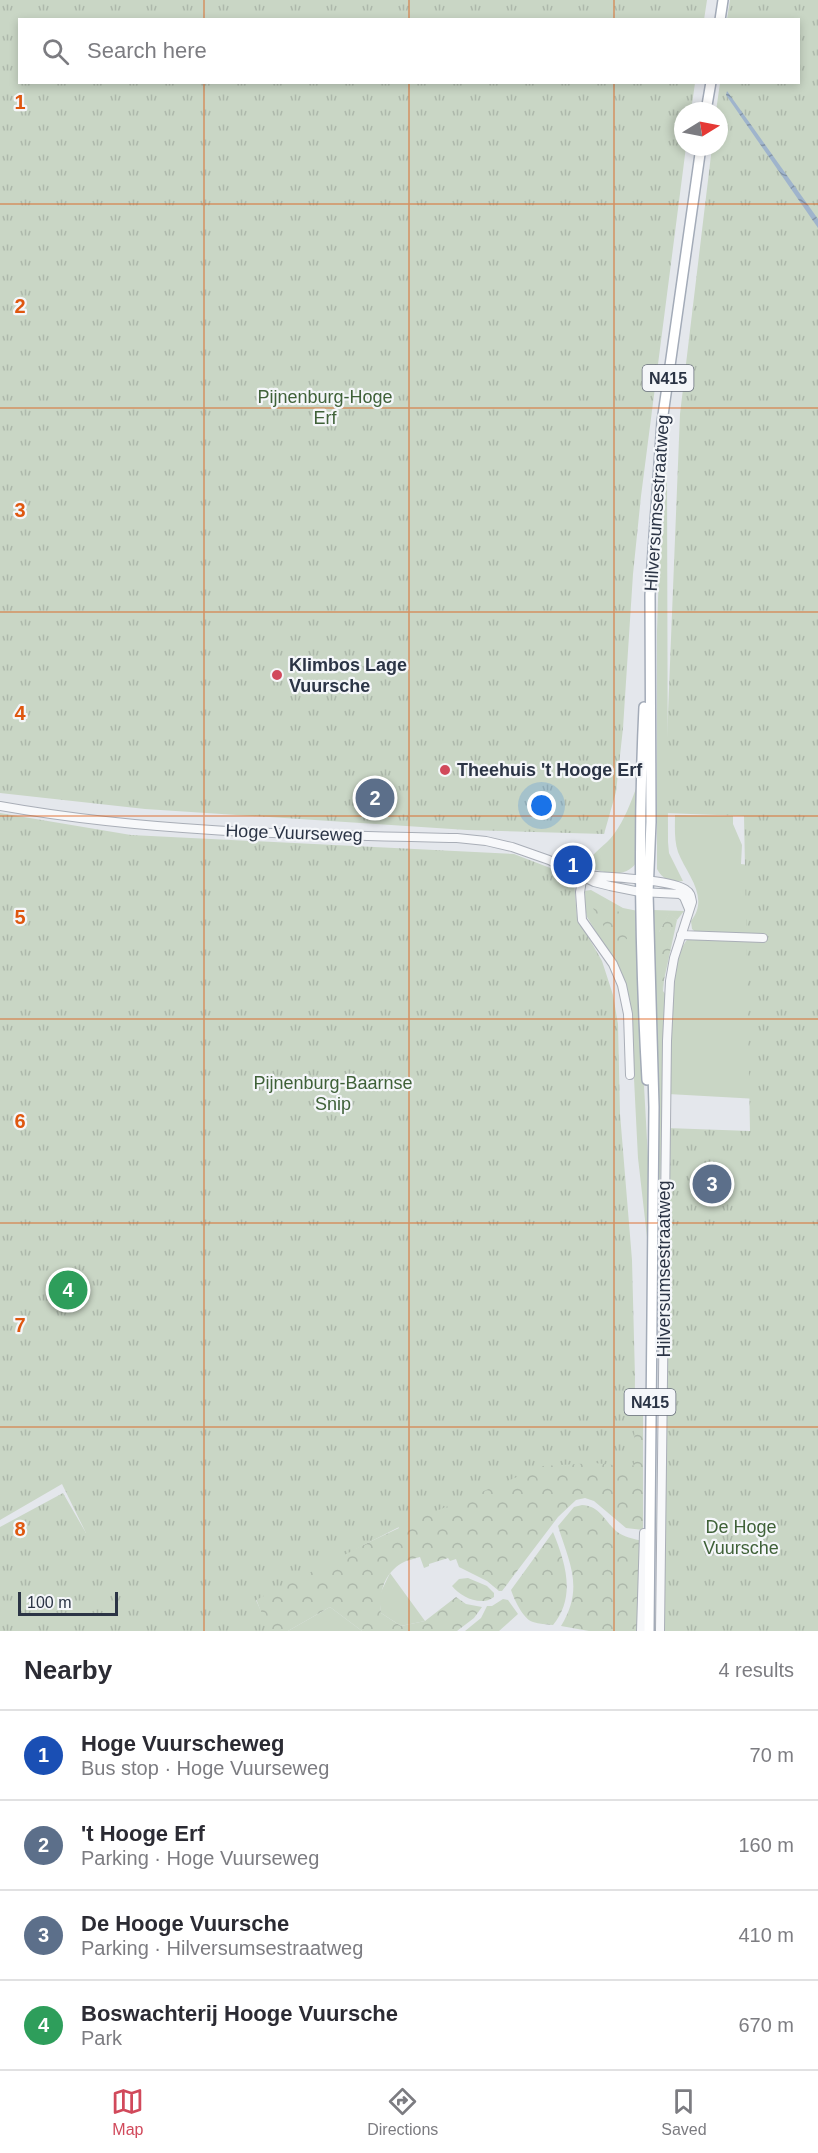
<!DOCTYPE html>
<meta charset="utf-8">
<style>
:root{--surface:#fff;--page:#f7f7f7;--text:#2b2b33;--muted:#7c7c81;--line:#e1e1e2;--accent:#d1495b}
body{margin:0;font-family:Arial,sans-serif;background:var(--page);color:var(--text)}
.compass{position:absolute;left:674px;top:102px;width:54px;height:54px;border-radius:50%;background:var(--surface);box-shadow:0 3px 9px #0003;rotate:80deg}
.scale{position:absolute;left:18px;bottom:15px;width:100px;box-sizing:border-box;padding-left:6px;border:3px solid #2b3445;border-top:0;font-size:16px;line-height:21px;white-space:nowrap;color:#2b3445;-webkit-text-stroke:4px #f4f6f9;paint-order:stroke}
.you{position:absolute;left:542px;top:806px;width:21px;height:21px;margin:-15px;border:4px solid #fff;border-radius:50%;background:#1a73e8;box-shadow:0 0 0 9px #1a73e833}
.badge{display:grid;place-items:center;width:39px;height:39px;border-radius:50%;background:var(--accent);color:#fff;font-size:20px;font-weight:700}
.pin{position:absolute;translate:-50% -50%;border:3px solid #fff;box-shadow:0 2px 6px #0006}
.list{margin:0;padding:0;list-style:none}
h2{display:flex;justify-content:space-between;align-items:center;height:78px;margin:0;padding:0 24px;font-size:26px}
h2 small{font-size:20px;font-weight:400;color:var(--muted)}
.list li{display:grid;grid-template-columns:39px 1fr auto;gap:18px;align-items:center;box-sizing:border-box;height:90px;padding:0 24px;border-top:2px solid var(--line)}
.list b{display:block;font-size:22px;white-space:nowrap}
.list p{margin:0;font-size:20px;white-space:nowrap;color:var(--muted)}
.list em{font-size:20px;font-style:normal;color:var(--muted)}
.icon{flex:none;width:33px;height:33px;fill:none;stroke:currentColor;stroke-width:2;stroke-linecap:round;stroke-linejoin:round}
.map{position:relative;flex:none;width:818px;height:1631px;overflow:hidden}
.search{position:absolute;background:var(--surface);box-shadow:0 3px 9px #0003;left:18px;right:18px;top:18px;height:66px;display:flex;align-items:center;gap:15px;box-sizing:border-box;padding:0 21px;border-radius:0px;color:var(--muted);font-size:22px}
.sheet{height:438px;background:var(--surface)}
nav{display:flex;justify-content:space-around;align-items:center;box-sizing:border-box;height:84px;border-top:2px solid var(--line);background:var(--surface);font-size:16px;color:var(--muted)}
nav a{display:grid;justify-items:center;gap:3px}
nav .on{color:var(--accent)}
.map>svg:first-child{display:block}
</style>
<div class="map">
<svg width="818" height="1631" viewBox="0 0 818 1631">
<defs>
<pattern id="forest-crowns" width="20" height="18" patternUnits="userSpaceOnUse" patternTransform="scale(1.5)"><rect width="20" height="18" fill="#c9d6c5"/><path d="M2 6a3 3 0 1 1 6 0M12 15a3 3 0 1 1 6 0" fill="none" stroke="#adb8ab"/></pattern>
<pattern id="park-tufts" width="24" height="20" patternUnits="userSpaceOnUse" patternTransform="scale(1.5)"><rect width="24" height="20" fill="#c9d6c5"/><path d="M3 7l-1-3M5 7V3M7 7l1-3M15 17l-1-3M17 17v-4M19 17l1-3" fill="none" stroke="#adb8ab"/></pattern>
<pattern id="water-waves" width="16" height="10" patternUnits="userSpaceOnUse" patternTransform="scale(1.5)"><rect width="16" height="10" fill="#9fb4cc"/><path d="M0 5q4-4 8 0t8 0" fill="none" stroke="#8293a7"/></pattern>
</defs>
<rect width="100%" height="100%" fill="#e4e7ec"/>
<!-- grass -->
<path fill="#c9d6c5" d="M667 476 668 842 669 853 683 881C671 882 663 880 657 869V631L659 569Z
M637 786 636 863C625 879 604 873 588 867 591 851 605 847 614 834 624 821 631 802 637 786Z
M675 815 733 816V824L742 845 741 864 763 867 760 934H698L692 929 691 921C710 897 687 875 678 852 674 840 675 827 675 815Z
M591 890 623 908 638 911 636 941 650 1194V1263L638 1158 630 999 616 965 587 917 584 904V891Z
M653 910 684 911 677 920 669 914 659 932 663 991 666 995 660 1190 657 1195Z
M690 937 760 942 758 1099 668 1094C669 1061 665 957 690 937Z
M390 1573 425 1621 401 1626 381 1613 379 1596Z
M330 1607 362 1631H288Z"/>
<!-- forest -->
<path fill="url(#forest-crowns)" d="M596 901 602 916 618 911 625 920 627 939 614 943 591 905Z
M669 913 677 920 664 980 663 991 658 961 659 932Z
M643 1392V1530L626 1528 594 1501 585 1498 576 1500 558 1517 502 1591H499L487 1581 459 1567 456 1559 450 1561 448 1558 429 1564V1566L424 1568 420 1557C414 1559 407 1560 402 1563 383 1574 379 1594 381 1613L401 1626 425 1621 456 1597 466 1604 482 1607 474 1618 457 1631H362L330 1607 288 1631H268L255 1596 399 1528 367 1467 537 1405Z
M582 1505C600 1506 604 1520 616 1531 623 1537 634 1539 643 1541L642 1631H589L561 1626C584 1588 570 1565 558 1526L574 1507Z
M553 1532C566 1564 576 1597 553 1625 546 1624 539 1624 533 1622 523 1619 514 1599 511 1590Z
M468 1578 487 1586 494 1593V1597C481 1607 461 1597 452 1586L459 1579Z
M503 1599 508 1600 518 1614 499 1631H465L481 1618 487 1606H492Z"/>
<!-- park -->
<path fill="url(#park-tufts)" d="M0 0H707L704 20H20V82L695 83 691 111H683V147H686L641 496 633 574 623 728 616 792 604 834 467 830 145 809 0 793Z
M730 0H818V1631H662L667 1128 750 1131 744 816 664 813 680 414 712 147H719V111H716L720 83 798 82V20L727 19Z
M0 813 131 835 514 854 571 876 574 881 577 917 602 961 613 995 618 1024 620 1114 632 1260 635 1377 634 1467 633 1465 622 1466 595 1463 543 1466 403 1525 256 1600 270 1631H0V1527L63 1493 86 1533 62 1484 0 1520Z"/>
<!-- water -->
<path fill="url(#water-waves)" d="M727 91 818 219V228L726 95Z"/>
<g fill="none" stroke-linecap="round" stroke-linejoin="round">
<defs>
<path id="minor" d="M0 806C151 833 304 835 457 838L486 841 512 847 549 860 594 882 610 886 640 892 680 894 684 897 689 909
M583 875C605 877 672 879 686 890 691 893 691 897 692 902L674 958 670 981 667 1041 660 1631
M583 875 580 892 582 920 613 964 622 985 628 1014 630 1075
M681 935 763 938
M641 1631 644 1533"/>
<path id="major" d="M720 20 723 0
M706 111 711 82
M644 707C638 832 640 956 647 1080
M649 1631 654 1107 648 893 651 822 650 595 662 422 701 147"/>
</defs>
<!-- minor casing -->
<use href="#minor" stroke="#a9aeb7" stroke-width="10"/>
<!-- major casing -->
<use href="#major" stroke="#a3abb8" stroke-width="12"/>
<!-- minor -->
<use href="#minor" stroke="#f7f8fa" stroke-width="8"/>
<!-- major -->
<use href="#major" stroke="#fff" stroke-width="9"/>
</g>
<!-- grid -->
<path fill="none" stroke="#df570f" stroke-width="1.5" stroke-opacity="0.55" d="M204 0V20M409 0V20M614 0V20M204 82V1631M409 82V1631M614 82V1631M0 204H818M0 408H818M0 612H818M0 816H818M0 1019H818M0 1223H818M0 1427H818"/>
<!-- markers -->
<g fill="#d1495b" stroke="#f4f6f9" stroke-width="2">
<circle cx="277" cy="675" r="6"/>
<circle cx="445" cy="770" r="6"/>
</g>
<g text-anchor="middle" stroke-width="4.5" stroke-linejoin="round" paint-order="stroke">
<!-- shield labels -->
<g fill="#f4f6f9" stroke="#676e7b" stroke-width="1.5">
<rect x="642.5" y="365" width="51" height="26" rx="4.5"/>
<rect x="624.5" y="1389" width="51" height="26" rx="4.5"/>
</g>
<g font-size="16" font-weight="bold" fill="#2b3445">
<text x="668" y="384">N415</text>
<text x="650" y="1408">N415</text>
</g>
<!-- park labels -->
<g font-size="18" fill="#3f6138" stroke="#f4f6f9">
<text x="325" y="403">Pijnenburg-Hoge<tspan x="325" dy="21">Erf</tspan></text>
<text x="333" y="1089">Pijnenburg-Baarnse<tspan x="333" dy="21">Snip</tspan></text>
<text x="741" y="1533">De Hoge<tspan x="741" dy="21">Vuursche</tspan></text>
</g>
<!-- street labels -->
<g font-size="18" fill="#2b3445" stroke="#f4f6f9">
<text transform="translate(657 503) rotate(-86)" y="6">Hilversumsestraatweg</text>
<text transform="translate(294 833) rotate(2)" y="6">Hoge Vuurseweg</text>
<text transform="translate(664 1269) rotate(-90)" y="6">Hilversumsestraatweg</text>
</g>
<!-- poi labels -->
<g font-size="18" font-weight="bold" fill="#2b3445" stroke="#f4f6f9" text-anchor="start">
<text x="289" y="671">Klimbos Lage<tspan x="289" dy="21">Vuursche</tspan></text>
<text x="457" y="776">Theehuis 't Hooge Erf</text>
</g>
</g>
<g font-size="20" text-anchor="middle" font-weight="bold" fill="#df570f" stroke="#f4f6f9" stroke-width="4.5" stroke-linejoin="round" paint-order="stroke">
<text x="20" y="109">1</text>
<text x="20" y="313">2</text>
<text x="20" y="517">3</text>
<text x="20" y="720">4</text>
<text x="20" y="924">5</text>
<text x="20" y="1128">6</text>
<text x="20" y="1332">7</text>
<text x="20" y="1536">8</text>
</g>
</svg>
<svg class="compass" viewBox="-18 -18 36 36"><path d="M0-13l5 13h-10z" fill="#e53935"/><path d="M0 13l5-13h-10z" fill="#7c7c81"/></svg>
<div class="scale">100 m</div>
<div class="you"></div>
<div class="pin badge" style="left:573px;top:865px;background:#1a4fb4">1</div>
<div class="pin badge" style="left:375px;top:798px;background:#5c6f8a">2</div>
<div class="pin badge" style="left:712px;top:1184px;background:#5c6f8a">3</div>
<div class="pin badge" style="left:68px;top:1290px;background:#2e9e5b">4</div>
<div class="search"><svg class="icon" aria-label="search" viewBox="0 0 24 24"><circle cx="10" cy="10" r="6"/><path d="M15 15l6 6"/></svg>Search here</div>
</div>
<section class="sheet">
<h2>Nearby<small>4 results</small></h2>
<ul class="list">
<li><span class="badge" style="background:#1a4fb4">1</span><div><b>Hoge Vuurscheweg</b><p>Bus stop · Hoge Vuurseweg</p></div><em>70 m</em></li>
<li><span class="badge" style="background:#5c6f8a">2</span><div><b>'t Hooge Erf</b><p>Parking · Hoge Vuurseweg</p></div><em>160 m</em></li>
<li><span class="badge" style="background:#5c6f8a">3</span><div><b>De Hooge Vuursche</b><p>Parking · Hilversumsestraatweg</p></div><em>410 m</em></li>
<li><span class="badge" style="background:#2e9e5b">4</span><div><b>Boswachterij Hooge Vuursche</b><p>Park</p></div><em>670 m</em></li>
</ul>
</section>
<nav>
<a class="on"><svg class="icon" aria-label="map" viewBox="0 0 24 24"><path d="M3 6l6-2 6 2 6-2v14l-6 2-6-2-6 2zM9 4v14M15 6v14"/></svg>Map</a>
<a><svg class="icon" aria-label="directions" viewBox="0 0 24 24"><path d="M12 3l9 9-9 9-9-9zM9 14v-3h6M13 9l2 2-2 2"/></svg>Directions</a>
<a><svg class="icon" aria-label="saved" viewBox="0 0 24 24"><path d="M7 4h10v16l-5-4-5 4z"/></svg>Saved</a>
</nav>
